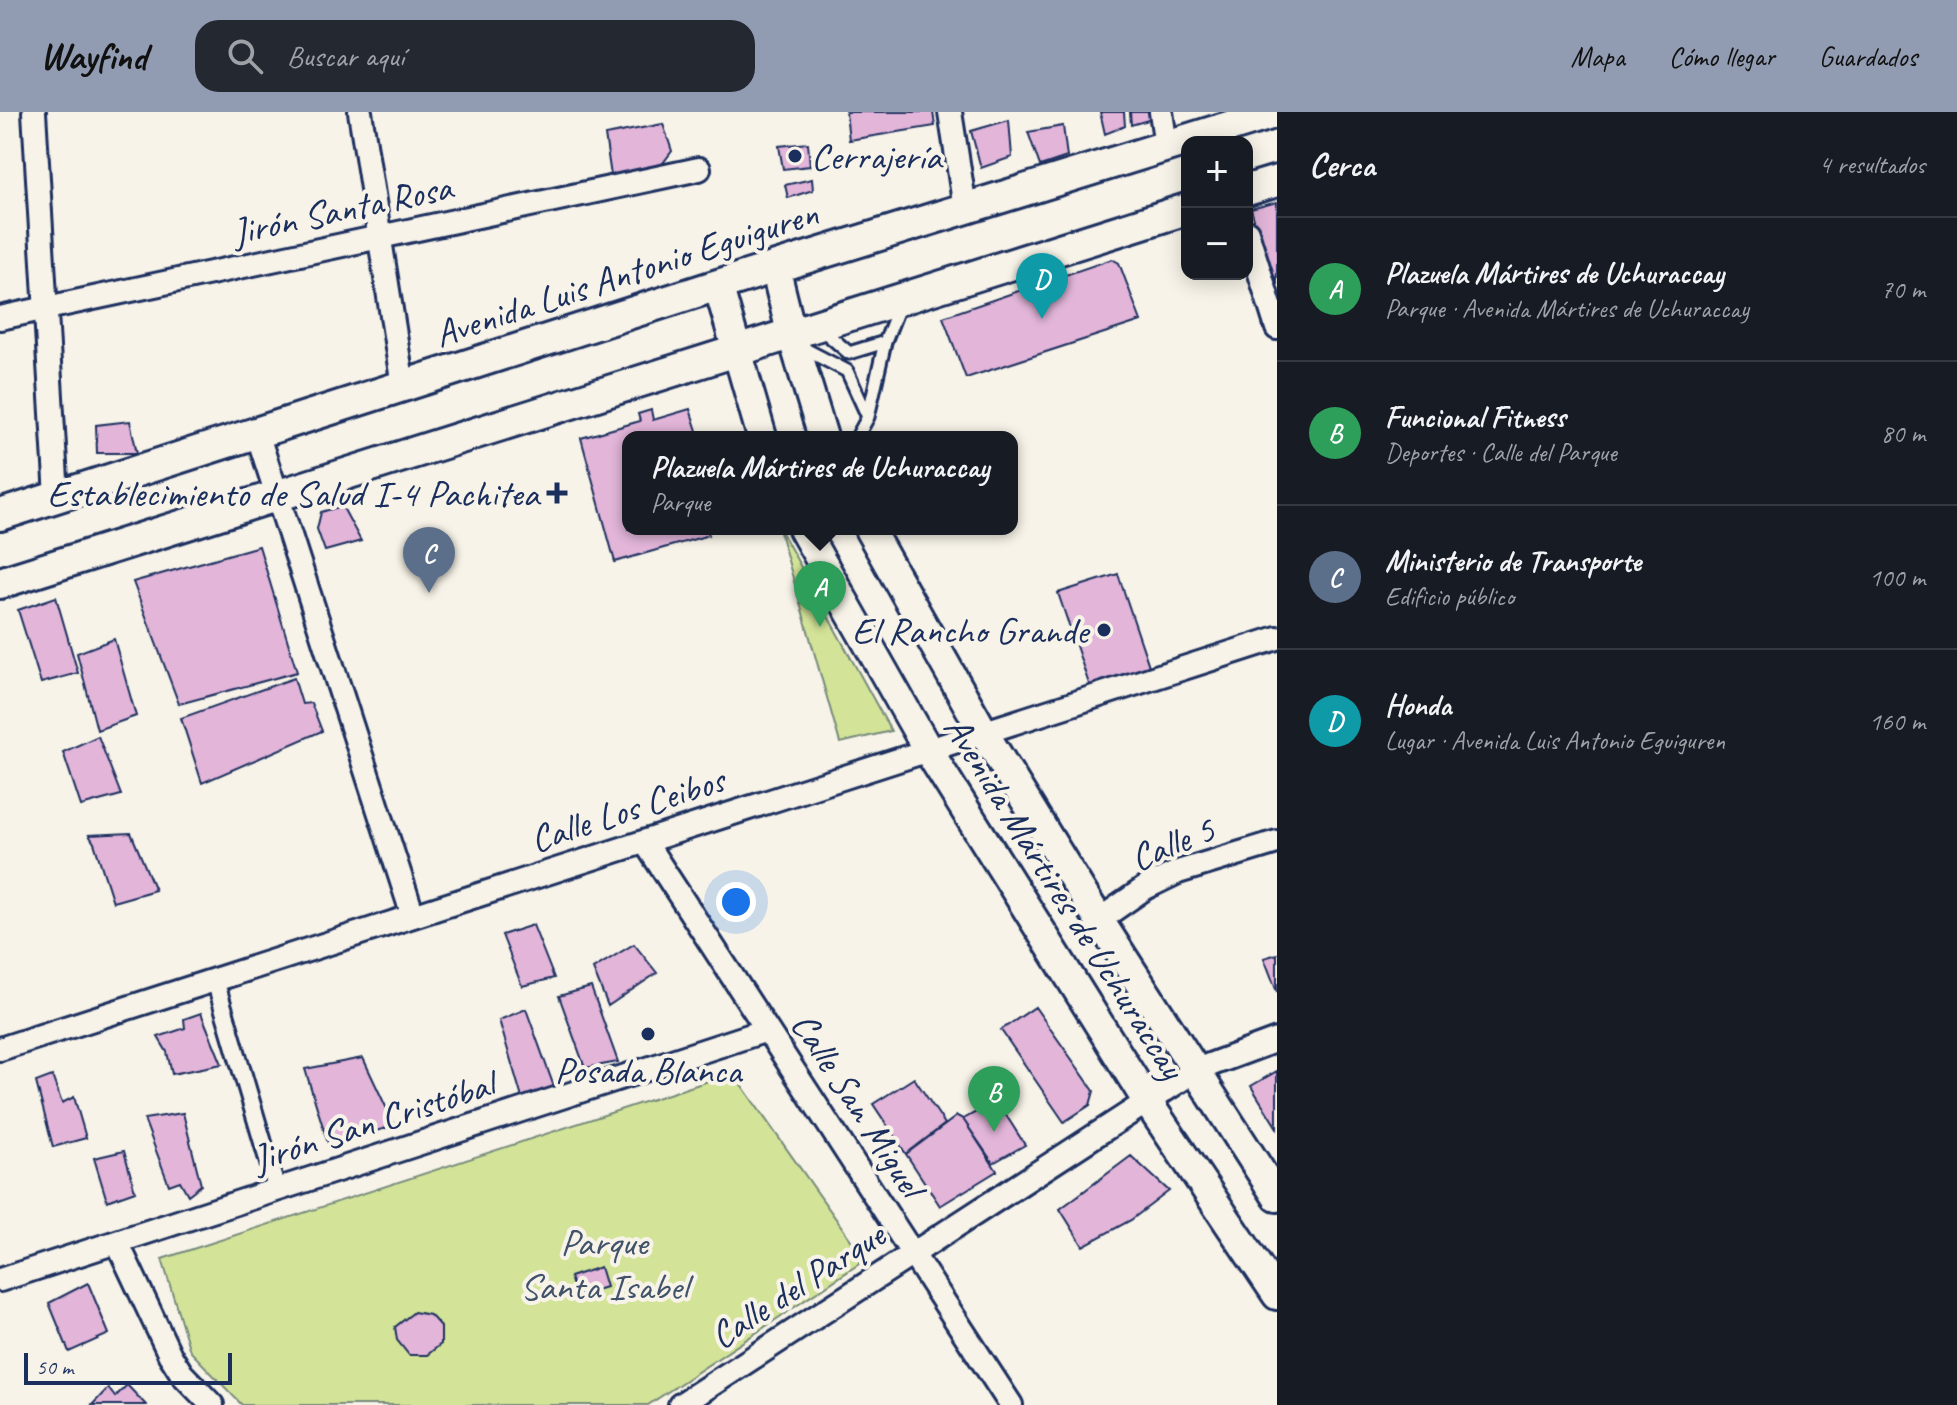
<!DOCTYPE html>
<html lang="es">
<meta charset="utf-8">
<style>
:root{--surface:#171b24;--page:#242831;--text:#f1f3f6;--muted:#9ea1a6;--line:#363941;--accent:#919bb2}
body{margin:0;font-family:Caveat,sans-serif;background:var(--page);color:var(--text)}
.controls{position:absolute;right:24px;top:24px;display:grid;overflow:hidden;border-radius:16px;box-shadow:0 4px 20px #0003}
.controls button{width:72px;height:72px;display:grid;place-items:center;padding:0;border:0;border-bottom:2px solid var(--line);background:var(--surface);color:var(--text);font:40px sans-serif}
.scale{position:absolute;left:24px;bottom:20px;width:208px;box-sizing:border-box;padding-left:8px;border:4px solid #1b2f5e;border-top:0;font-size:22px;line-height:28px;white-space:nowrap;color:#1b2f5e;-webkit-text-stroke:6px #f7f3e8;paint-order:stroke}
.you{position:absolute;left:736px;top:790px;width:28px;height:28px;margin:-20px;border:6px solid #fff;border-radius:50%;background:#1a73e8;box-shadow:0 0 0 12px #1a73e833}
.badge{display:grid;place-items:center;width:52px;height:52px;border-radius:50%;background:var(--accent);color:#fff;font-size:26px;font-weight:700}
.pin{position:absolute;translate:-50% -66px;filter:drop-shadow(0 2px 4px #0008)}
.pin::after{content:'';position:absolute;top:42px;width:28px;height:24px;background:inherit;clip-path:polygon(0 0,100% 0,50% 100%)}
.popup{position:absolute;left:622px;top:319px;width:396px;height:104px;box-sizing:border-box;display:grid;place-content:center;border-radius:16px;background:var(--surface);filter:drop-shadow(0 2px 6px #0005);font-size:26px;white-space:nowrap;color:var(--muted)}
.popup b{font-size:30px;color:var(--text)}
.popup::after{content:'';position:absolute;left:50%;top:100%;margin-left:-16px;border:16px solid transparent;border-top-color:var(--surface)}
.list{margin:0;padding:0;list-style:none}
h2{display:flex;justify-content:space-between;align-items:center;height:104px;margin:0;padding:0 32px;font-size:34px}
h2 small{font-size:26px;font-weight:400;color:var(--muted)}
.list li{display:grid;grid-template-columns:52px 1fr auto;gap:24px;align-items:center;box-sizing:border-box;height:144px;padding:0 32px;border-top:2px solid var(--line)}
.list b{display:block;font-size:30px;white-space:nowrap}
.list p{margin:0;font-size:26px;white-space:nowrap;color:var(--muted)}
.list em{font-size:26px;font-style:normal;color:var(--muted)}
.icon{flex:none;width:44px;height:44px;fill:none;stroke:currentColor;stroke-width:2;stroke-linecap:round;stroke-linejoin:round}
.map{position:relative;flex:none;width:1277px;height:1293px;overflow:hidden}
header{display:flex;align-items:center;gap:48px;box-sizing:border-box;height:112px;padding:0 40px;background:var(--accent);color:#111}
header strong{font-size:38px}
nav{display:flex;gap:44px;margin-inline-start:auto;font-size:28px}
.search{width:560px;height:72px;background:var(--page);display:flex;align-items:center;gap:20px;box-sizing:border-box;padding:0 28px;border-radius:24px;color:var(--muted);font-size:30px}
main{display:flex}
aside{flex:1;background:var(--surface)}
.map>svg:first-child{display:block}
</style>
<header>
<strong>Wayfind</strong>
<div class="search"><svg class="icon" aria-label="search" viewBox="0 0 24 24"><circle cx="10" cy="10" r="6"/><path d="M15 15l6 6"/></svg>Buscar aquí</div>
<nav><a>Mapa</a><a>Cómo llegar</a><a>Guardados</a></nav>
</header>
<main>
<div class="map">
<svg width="1277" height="1293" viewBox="0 0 1277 1293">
<rect width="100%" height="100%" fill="#f7f3e8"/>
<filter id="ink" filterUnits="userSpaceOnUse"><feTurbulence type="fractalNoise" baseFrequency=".0125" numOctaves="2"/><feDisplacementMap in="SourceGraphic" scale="16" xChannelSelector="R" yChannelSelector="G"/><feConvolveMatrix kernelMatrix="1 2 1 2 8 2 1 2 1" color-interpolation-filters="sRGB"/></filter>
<g filter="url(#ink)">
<!-- green -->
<path fill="#d3e498" stroke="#778a7b" stroke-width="2" d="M779 417H780L891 619 840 631Z
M733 961 865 1148 648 1293H242L190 1239 162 1147Z"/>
<!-- building -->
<path fill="#e2b5d9" stroke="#1b2f5e" stroke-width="2" d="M846 0H933L935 14 849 28Z
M1100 0H1124L1125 14 1105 22Z
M1130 0H1151L1152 7 1131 13Z
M1009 8 1012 45 981 56 971 19Z
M663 12 672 39 660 55 611 64 605 23Z
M1063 14 1067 45 1040 54 1028 20Z
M808 31 810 54 783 57 779 34Z
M812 67 813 78 788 86 785 73Z
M1277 90V187L1251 97Z
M1112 147 1119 151 1141 209 966 266 943 205Z
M690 297 699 325H628V417H707L709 423 615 450 581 326 640 309 638 302 651 298 653 308Z
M130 309 137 341H97L96 313Z
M342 394 361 429 325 439 317 417 321 400Z
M259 434 297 560 179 592 133 470Z
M1118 462 1149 554 1090 575 1058 481Z
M56 485 78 561 41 571 18 498Z
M114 527 136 604 97 618 77 541Z
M294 566 302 592 311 591 322 619 202 671 181 606Z
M98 624 121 683 81 694 63 640Z
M131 721 155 778 113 790 94 731 89 723Z
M533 813 554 866 522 874 502 823Z
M634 832 657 861 608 894 593 857Z
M1277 842V880L1264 846Z
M591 875 618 950 585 956 559 884Z
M1035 895 1094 979 1090 993 1064 1010 1001 918Z
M526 897 554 975 522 986 499 908Z
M201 901 222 952 172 962 167 940 158 925 185 916 184 907Z
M363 946 395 1014 328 1031 305 957Z
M1277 959V1016L1251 974Z
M52 964 62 991 74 985 86 1026 53 1035 36 970Z
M914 966 945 1012 906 1042 873 992Z
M997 989 1025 1033 993 1051 963 1007Z
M183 1001 201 1073 188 1083 180 1069 169 1073 144 1007Z
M957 1004 963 1007 997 1059 940 1094 906 1042Z
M124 1039 135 1079 107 1089 94 1046Z
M1131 1044 1169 1079 1131 1108 1083 1134 1060 1097Z
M600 1155 606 1175 576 1184 570 1165Z
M88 1171 109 1222 69 1240 49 1191Z
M414 1200 430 1203 441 1215V1232L427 1243H409L397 1228 395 1215Z
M127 1273 146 1293H92L108 1276 115 1285Z"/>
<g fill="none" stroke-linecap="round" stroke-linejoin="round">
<defs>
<path id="service" d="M819 215 849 241 885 230 900 192
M799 234 847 259 868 305 857 325
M868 305 885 230"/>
<path id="pedestrian" d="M215 868 277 1078"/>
<path id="minor" d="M34 0 57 385
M360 0 403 274
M950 0 965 96
M1161 0 1166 34
M1247 120 1277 216
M0 206 699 57
M257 321 413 804
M645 730 1011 1293
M1099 808 1145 776 1178 760 1277 730
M0 937 1277 526
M117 1130 170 1243 182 1262 212 1293
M0 1168 767 918
M680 1293 1196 958 1277 928"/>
<path id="tertiary" d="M775 155 791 220 823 325
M718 173 762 325
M803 417 928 638 1147 989 1277 1183
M869 417 984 621 1099 808 1277 1085"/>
<path id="secondary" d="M1247 78 1277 69
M0 403 718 173 1277 0
M0 471 1187 97"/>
</defs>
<!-- service casing -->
<use href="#service" stroke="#1b2f5e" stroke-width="17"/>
<!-- pedestrian casing -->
<use href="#pedestrian" stroke="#1b2f5e" stroke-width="22"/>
<!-- minor casing -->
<use href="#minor" stroke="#1b2f5e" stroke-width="28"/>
<!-- tertiary casing -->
<use href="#tertiary" stroke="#1b2f5e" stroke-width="34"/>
<!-- secondary casing -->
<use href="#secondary" stroke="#1b2f5e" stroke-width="36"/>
<!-- service -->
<use href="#service" stroke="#f7f3e8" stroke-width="11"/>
<!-- pedestrian -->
<use href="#pedestrian" stroke="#f7f3e8" stroke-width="16"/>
<!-- minor -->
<use href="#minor" stroke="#f7f3e8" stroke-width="22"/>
<!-- tertiary -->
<use href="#tertiary" stroke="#f7f3e8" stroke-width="28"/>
<!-- secondary -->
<use href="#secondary" stroke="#f7f3e8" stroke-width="30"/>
</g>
</g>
<!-- markers -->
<g fill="#1b2f5e" stroke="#f7f3e8" stroke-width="3">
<circle cx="795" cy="44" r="8"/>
<path d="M553 369h8v8h8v8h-8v8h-8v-8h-8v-8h8z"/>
<circle cx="1104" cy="518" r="8"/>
<circle cx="648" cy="922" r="8"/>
</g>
<g text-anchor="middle" stroke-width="8" stroke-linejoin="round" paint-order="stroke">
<!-- poi labels -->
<g font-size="38" fill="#1b2f5e" stroke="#f7f3e8" text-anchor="end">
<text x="811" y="57" text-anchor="start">Cerrajería</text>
<text x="539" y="394">Establecimiento de Salud I-4 Pachitea</text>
<text x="1088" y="531">El Rancho Grande</text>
<text x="648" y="971" text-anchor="middle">Posada Blanca</text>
</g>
<!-- street labels -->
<g font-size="38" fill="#1b2f5e" stroke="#f7f3e8">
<text transform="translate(342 97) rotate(-12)" y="13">Jirón Santa Rosa</text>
<text transform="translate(626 161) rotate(-18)" y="13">Avenida Luis Antonio Eguiguren</text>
<text transform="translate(627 697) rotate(-18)" y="13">Calle Los Ceibos</text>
<text transform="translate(1172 731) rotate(-22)" y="13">Calle 5</text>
<text transform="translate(1065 785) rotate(58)" y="13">Avenida Mártires de Uchuraccay</text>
<text transform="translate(858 992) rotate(57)" y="13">Calle San Miguel</text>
<text transform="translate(373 1009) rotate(-18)" y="13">Jirón San Cristóbal</text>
<text transform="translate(797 1173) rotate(-33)" y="13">Calle del Parque</text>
</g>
<!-- park labels -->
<g font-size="38" fill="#40536a" stroke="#f7f3e8">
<text x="604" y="1143">Parque<tspan x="604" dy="44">Santa Isabel</tspan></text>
</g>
</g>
</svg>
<div class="controls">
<button>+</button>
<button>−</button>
</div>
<div class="scale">50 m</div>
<div class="you"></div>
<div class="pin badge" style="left:820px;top:515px;background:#2e9e5b">A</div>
<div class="popup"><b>Plazuela Mártires de Uchuraccay</b>Parque</div>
<div class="pin badge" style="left:994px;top:1020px;background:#2e9e5b">B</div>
<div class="pin badge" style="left:429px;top:481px;background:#5c6f8a">C</div>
<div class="pin badge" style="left:1042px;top:207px;background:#0f9aa8">D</div>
</div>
<aside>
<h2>Cerca<small>4 resultados</small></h2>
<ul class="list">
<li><span class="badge" style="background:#2e9e5b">A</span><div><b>Plazuela Mártires de Uchuraccay</b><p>Parque · Avenida Mártires de Uchuraccay</p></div><em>70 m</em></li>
<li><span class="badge" style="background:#2e9e5b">B</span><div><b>Funcional Fitness</b><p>Deportes · Calle del Parque</p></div><em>80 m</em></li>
<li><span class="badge" style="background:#5c6f8a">C</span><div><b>Ministerio de Transporte</b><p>Edificio público</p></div><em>100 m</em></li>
<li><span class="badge" style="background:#0f9aa8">D</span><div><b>Honda</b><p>Lugar · Avenida Luis Antonio Eguiguren</p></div><em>160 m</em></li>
</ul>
</aside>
</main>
